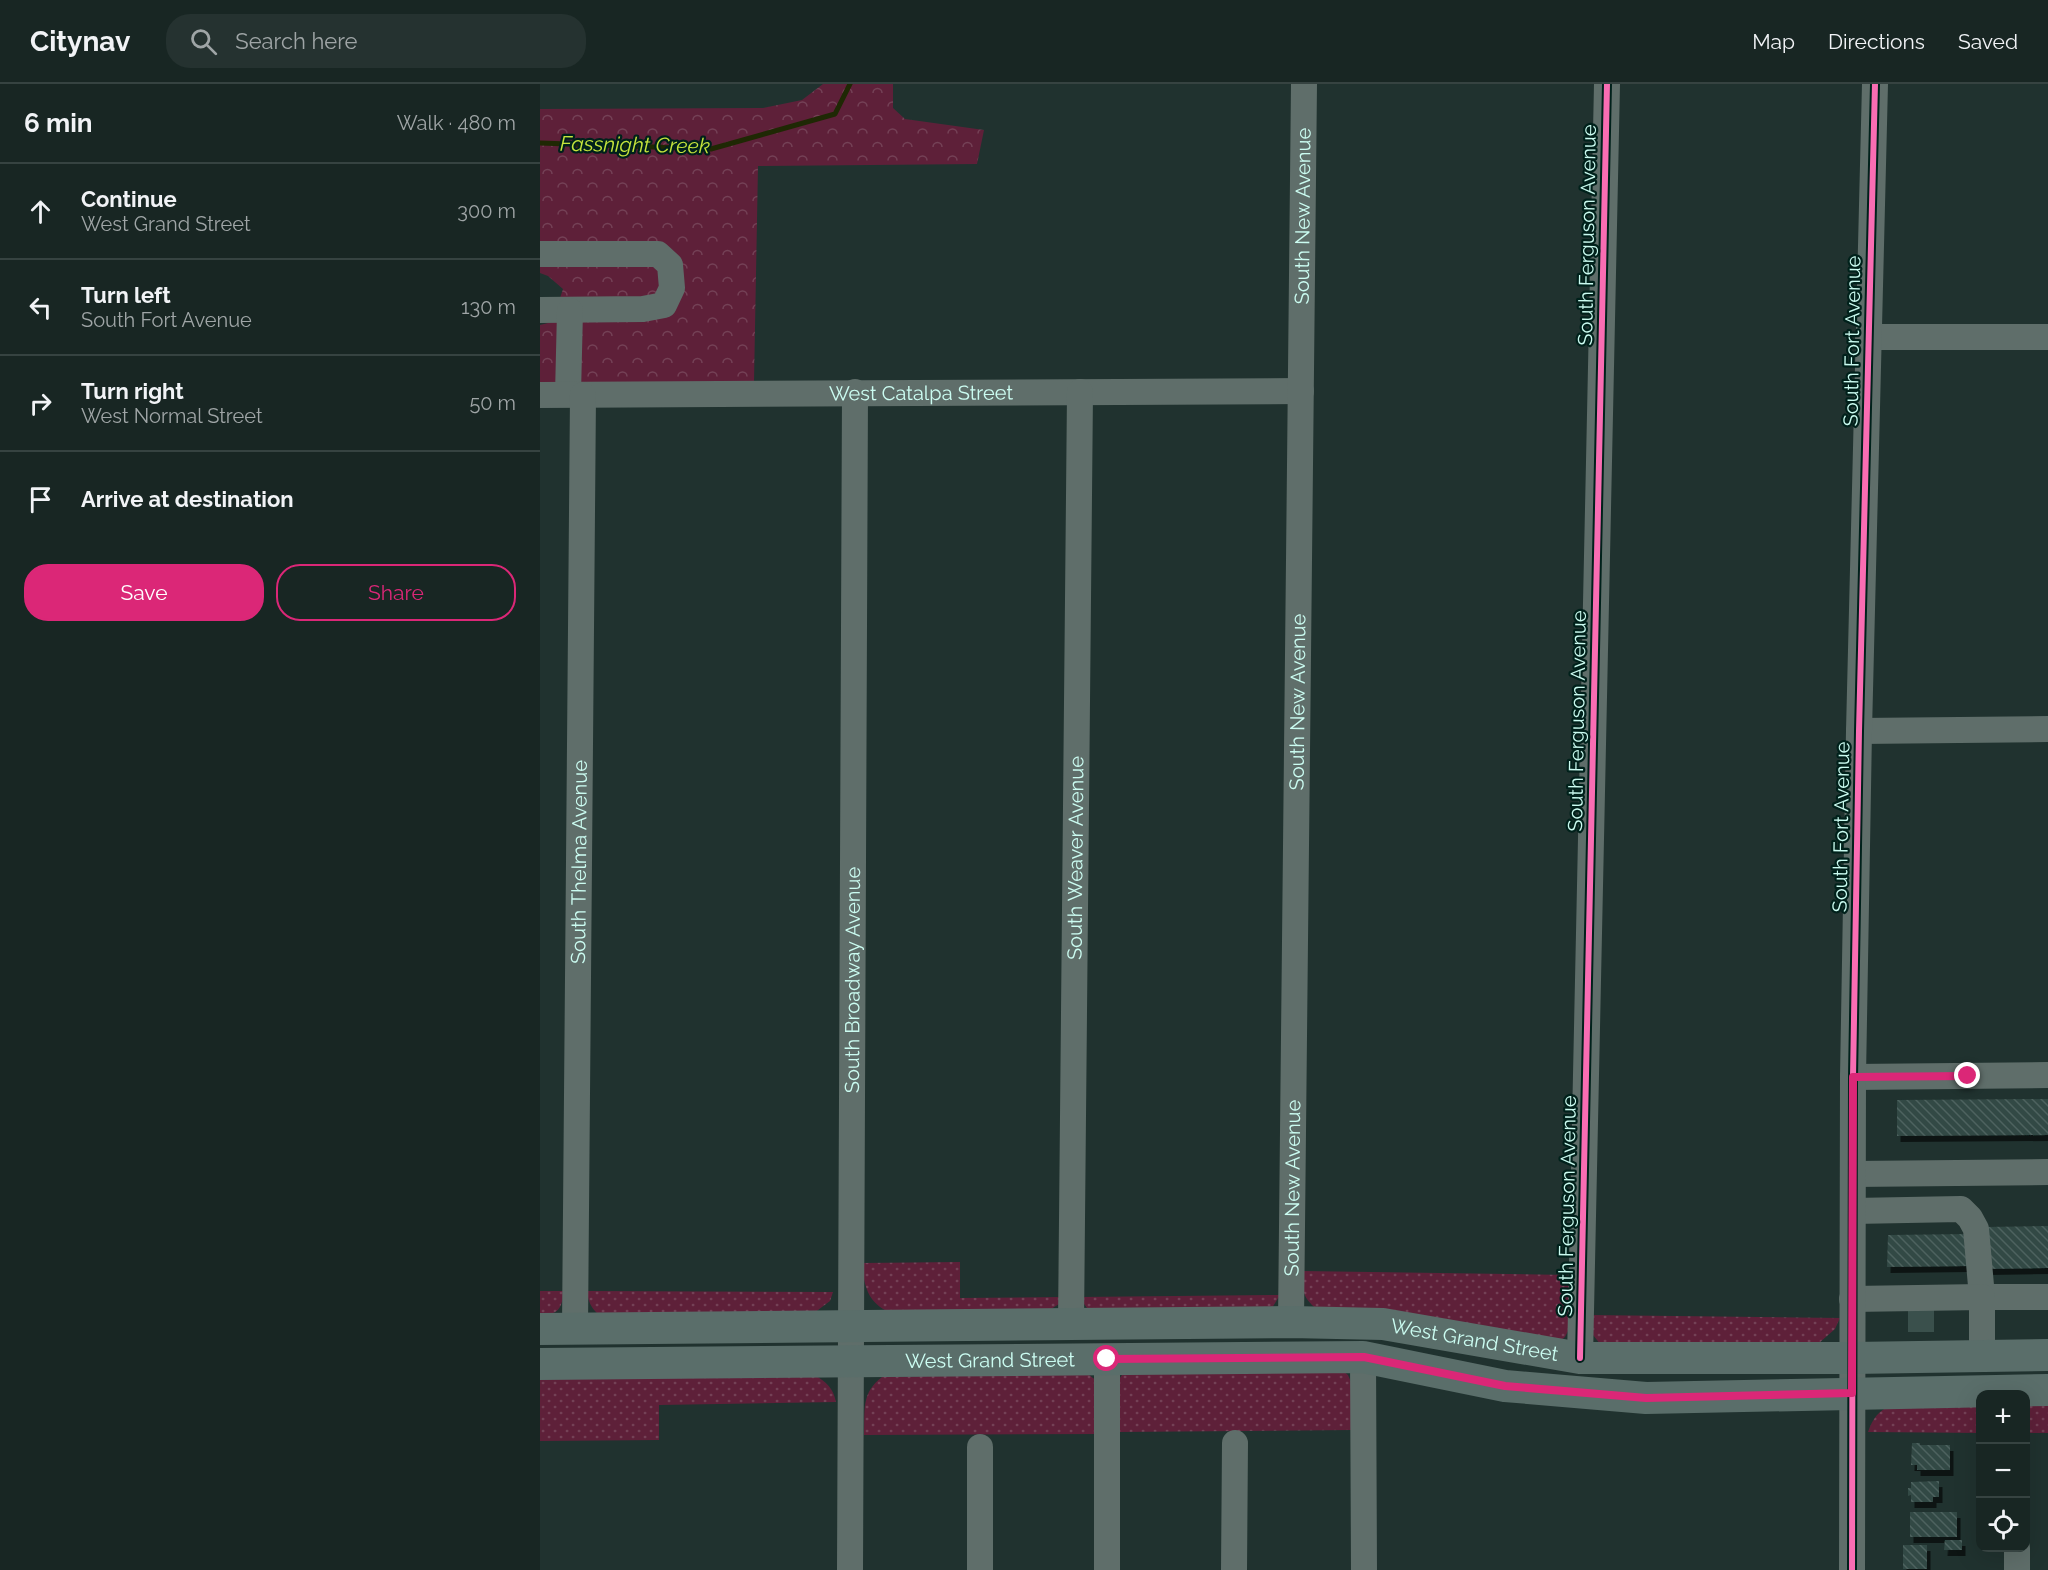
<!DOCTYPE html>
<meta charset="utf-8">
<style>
:root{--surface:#182623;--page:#253230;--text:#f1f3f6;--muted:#9fa5a6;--line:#364341;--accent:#db2777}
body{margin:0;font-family:Raleway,sans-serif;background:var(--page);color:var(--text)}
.controls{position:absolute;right:18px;bottom:18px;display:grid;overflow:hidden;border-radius:12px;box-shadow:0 6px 24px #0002}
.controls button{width:54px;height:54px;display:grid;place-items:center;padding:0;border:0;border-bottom:2px solid var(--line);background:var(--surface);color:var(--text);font:30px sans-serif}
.stop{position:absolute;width:18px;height:18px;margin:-14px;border:4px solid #db2777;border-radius:50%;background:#fff}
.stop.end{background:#db2777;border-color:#fff;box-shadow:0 2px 6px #0008}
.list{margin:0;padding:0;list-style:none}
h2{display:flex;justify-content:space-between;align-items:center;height:78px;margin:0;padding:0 24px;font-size:26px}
h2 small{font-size:20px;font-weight:400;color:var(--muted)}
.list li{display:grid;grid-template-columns:39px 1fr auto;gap:18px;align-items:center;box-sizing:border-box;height:96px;padding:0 24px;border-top:2px solid var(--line)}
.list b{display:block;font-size:22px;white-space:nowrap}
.list p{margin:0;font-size:20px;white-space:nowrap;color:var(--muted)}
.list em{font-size:20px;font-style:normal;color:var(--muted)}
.actions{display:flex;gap:12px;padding:18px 24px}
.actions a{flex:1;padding:14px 0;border:2px solid var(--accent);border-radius:24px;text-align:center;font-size:21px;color:var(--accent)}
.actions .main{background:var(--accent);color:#fff}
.icon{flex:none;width:33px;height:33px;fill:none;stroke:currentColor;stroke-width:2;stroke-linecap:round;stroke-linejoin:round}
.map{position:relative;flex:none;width:1508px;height:1486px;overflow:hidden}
header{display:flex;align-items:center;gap:36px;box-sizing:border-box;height:84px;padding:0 30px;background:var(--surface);border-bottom:2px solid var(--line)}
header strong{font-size:28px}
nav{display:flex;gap:33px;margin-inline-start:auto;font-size:21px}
.search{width:420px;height:54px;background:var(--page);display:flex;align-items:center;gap:15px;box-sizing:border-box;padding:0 21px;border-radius:24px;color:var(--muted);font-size:22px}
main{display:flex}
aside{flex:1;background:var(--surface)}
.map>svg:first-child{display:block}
</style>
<header>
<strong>Citynav</strong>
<div class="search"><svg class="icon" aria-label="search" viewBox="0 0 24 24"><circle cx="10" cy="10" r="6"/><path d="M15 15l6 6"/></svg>Search here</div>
<nav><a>Map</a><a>Directions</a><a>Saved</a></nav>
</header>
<main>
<aside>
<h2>6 min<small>Walk · 480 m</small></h2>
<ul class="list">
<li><svg class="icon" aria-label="ahead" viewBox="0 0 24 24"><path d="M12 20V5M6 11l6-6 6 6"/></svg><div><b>Continue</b><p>West Grand Street</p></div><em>300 m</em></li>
<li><svg class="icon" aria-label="left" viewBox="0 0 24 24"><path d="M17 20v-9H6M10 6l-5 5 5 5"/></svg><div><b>Turn left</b><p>South Fort Avenue</p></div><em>130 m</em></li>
<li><svg class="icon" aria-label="right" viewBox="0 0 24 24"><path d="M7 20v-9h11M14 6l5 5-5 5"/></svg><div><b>Turn right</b><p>West Normal Street</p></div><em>50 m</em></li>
<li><svg class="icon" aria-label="arrive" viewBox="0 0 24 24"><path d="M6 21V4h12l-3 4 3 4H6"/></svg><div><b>Arrive at destination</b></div></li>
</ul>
<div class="actions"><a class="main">Save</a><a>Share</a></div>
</aside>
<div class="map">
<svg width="1508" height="1486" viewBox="0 0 1508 1486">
<defs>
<pattern id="grass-dots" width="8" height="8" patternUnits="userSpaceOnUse" patternTransform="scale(1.5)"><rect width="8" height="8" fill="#5e2039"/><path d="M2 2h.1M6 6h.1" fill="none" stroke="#744156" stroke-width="1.8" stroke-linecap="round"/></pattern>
<pattern id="forest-crowns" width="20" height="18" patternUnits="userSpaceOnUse" patternTransform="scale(1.5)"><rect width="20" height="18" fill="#5e2039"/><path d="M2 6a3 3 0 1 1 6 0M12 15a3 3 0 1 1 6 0" fill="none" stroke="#744156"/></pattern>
<pattern id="building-back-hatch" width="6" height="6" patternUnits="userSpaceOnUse" patternTransform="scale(1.5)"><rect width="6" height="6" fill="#324844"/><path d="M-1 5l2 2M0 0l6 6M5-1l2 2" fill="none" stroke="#4e635f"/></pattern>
<filter id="shadow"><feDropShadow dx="3.5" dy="6" stdDeviation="0" flood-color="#0009"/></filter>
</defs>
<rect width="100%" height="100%" fill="#20322f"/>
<!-- grass -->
<path fill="url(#grass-dots)" d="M420 1178V1214L523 1213 519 1220 508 1227 349 1228C327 1218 324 1201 322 1179Z
M762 1187 1030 1191 1029 1245 1025 1253 1020 1257 777 1225C762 1214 762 1204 762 1187Z
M0 1207H24C21 1227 19 1228 0 1234Z
M47 1207 293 1208 290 1217 274 1229 59 1231C51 1224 48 1217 47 1207Z
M740 1211 732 1224H547L539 1213Z
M1050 1231 1300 1234 1295 1245 1279 1259 1061 1261 1053 1251Z
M801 1285 808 1291 811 1298 812 1346 576 1348 577 1298 582 1291 588 1287Z
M545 1288 557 1297 561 1350 324 1351C325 1326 321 1309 342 1293Z
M0 1289 274 1291C287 1298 293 1304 296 1318L119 1321V1356L0 1357Z
M1508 1316V1349H1486V1317Z
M1440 1317V1349L1328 1348C1333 1334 1338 1327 1352 1321Z"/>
<!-- forest -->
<path fill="url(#forest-crowns)" d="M283 0H353V24L365 35 444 46 437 80 218 82 214 298 0 300V241L12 238 23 205 8 192 0 189V25L223 24 262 16Z"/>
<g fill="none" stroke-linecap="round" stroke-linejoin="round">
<!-- stream -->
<path stroke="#1f2804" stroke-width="5" d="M0 59 171 65 295 30 310 0"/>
</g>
<!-- building -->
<path fill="url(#building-back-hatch)" filter="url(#shadow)" d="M1508 1015V1051L1357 1052V1016Z
M1508 1142V1184L1444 1185 1443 1143Z
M1428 1150V1182L1347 1183 1348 1151Z
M1372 1359H1380V1361H1410V1386H1377V1381H1371Z
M1399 1397V1413H1393V1418H1371V1411L1368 1412V1404H1371V1398Z
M1370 1428H1417V1453H1370Z
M1405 1456H1422V1466H1404Z
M1363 1461H1387V1485H1363Z"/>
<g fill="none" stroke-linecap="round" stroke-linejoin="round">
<!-- minor-tunnel -->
<path stroke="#3a504c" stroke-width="26" stroke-dasharray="26 13" stroke-linecap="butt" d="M1368 1235H1394"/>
<!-- minor -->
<g stroke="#5f6e6a" stroke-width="26">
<path d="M0 170H118L130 181 132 204 124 221 103 225 0 226"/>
<path d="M1328 253H1508"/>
<path d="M28 310 30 227"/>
<path id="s1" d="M0 311 761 307"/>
<path d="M1319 647 1508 645"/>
<path d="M1313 993 1508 991"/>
<path d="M1313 1090 1508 1088"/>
<path d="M1313 1127 1421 1125 1430 1134 1436 1145 1442 1213H1508"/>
<path d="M1312 1215 1442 1213V1272"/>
<path id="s2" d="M751 1238 764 0"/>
<path id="s3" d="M531 1240 540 308"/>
<path id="s4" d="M35 1244 43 311"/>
<path d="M823 1273 824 1486"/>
<path d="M1040 1274 1067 0"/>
<path d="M567 1275V1486"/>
<path d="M440 1363V1486"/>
<path d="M1477 1464V1486"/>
<path id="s5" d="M310 1486 315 308"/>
<path d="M694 1486 695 1359"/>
<path d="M1312 1486 1313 993 1319 647 1335 0"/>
</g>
<!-- major -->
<g stroke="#5a6e6a" stroke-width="32">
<path id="s6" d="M0 1245 751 1238 843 1240 1040 1274H1312L1508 1271"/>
<path id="s7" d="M0 1280 823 1273 965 1302 1106 1314 1508 1306"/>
</g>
<defs>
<path id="cycleway" d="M1040 1274 1067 0
M1312 1486 1313 993 1319 647 1335 0"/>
</defs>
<!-- cycleway casing -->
<use href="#cycleway" stroke="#00211b" stroke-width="10"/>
<!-- cycleway -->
<use href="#cycleway" stroke="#f96db3" stroke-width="6"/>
</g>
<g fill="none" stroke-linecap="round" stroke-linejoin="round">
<!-- route -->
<path stroke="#db2777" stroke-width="8" d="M567 1275 824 1273 965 1302 1106 1314 1312 1309 1313 993 1428 992"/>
</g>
<g text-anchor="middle" stroke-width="4.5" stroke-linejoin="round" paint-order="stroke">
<!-- street labels -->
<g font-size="20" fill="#cbfcf1" stroke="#00211b">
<text dy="7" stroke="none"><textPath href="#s2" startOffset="1106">South New Avenue</textPath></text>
<text transform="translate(1047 151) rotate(-89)" y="7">South Ferguson Avenue</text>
<text transform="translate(1312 257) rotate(-89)" y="7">South Fort Avenue</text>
<text dy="7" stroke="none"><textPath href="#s1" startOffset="381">West Catalpa Street</textPath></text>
<text dy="7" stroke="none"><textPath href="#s2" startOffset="620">South New Avenue</textPath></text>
<text transform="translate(1037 637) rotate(-89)" y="7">South Ferguson Avenue</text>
<text transform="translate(1301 743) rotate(-89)" y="7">South Fort Avenue</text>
<text dy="7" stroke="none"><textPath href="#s3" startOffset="466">South Weaver Avenue</textPath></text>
<text dy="7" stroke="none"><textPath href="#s4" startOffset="466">South Thelma Avenue</textPath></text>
<text dy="7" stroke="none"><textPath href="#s5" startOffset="590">South Broadway Avenue</textPath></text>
<text dy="7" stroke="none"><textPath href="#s2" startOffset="134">South New Avenue</textPath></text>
<text transform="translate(1027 1122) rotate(-89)" y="7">South Ferguson Avenue</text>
<text dy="7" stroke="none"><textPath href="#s6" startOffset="936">West Grand Street</textPath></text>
<text dy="7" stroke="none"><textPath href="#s7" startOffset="450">West Grand Street</textPath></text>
</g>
<!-- water labels -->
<g font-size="21" font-style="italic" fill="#c5e53c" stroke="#00211b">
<text transform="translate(95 61) rotate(1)" y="7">Fassnight Creek</text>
</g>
</g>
</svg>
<div class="controls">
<button>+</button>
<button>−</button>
<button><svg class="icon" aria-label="locate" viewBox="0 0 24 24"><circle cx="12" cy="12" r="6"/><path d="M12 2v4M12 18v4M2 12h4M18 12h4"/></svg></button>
</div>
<div class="stop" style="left:567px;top:1275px"></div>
<div class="stop end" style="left:1428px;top:992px"></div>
</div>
</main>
